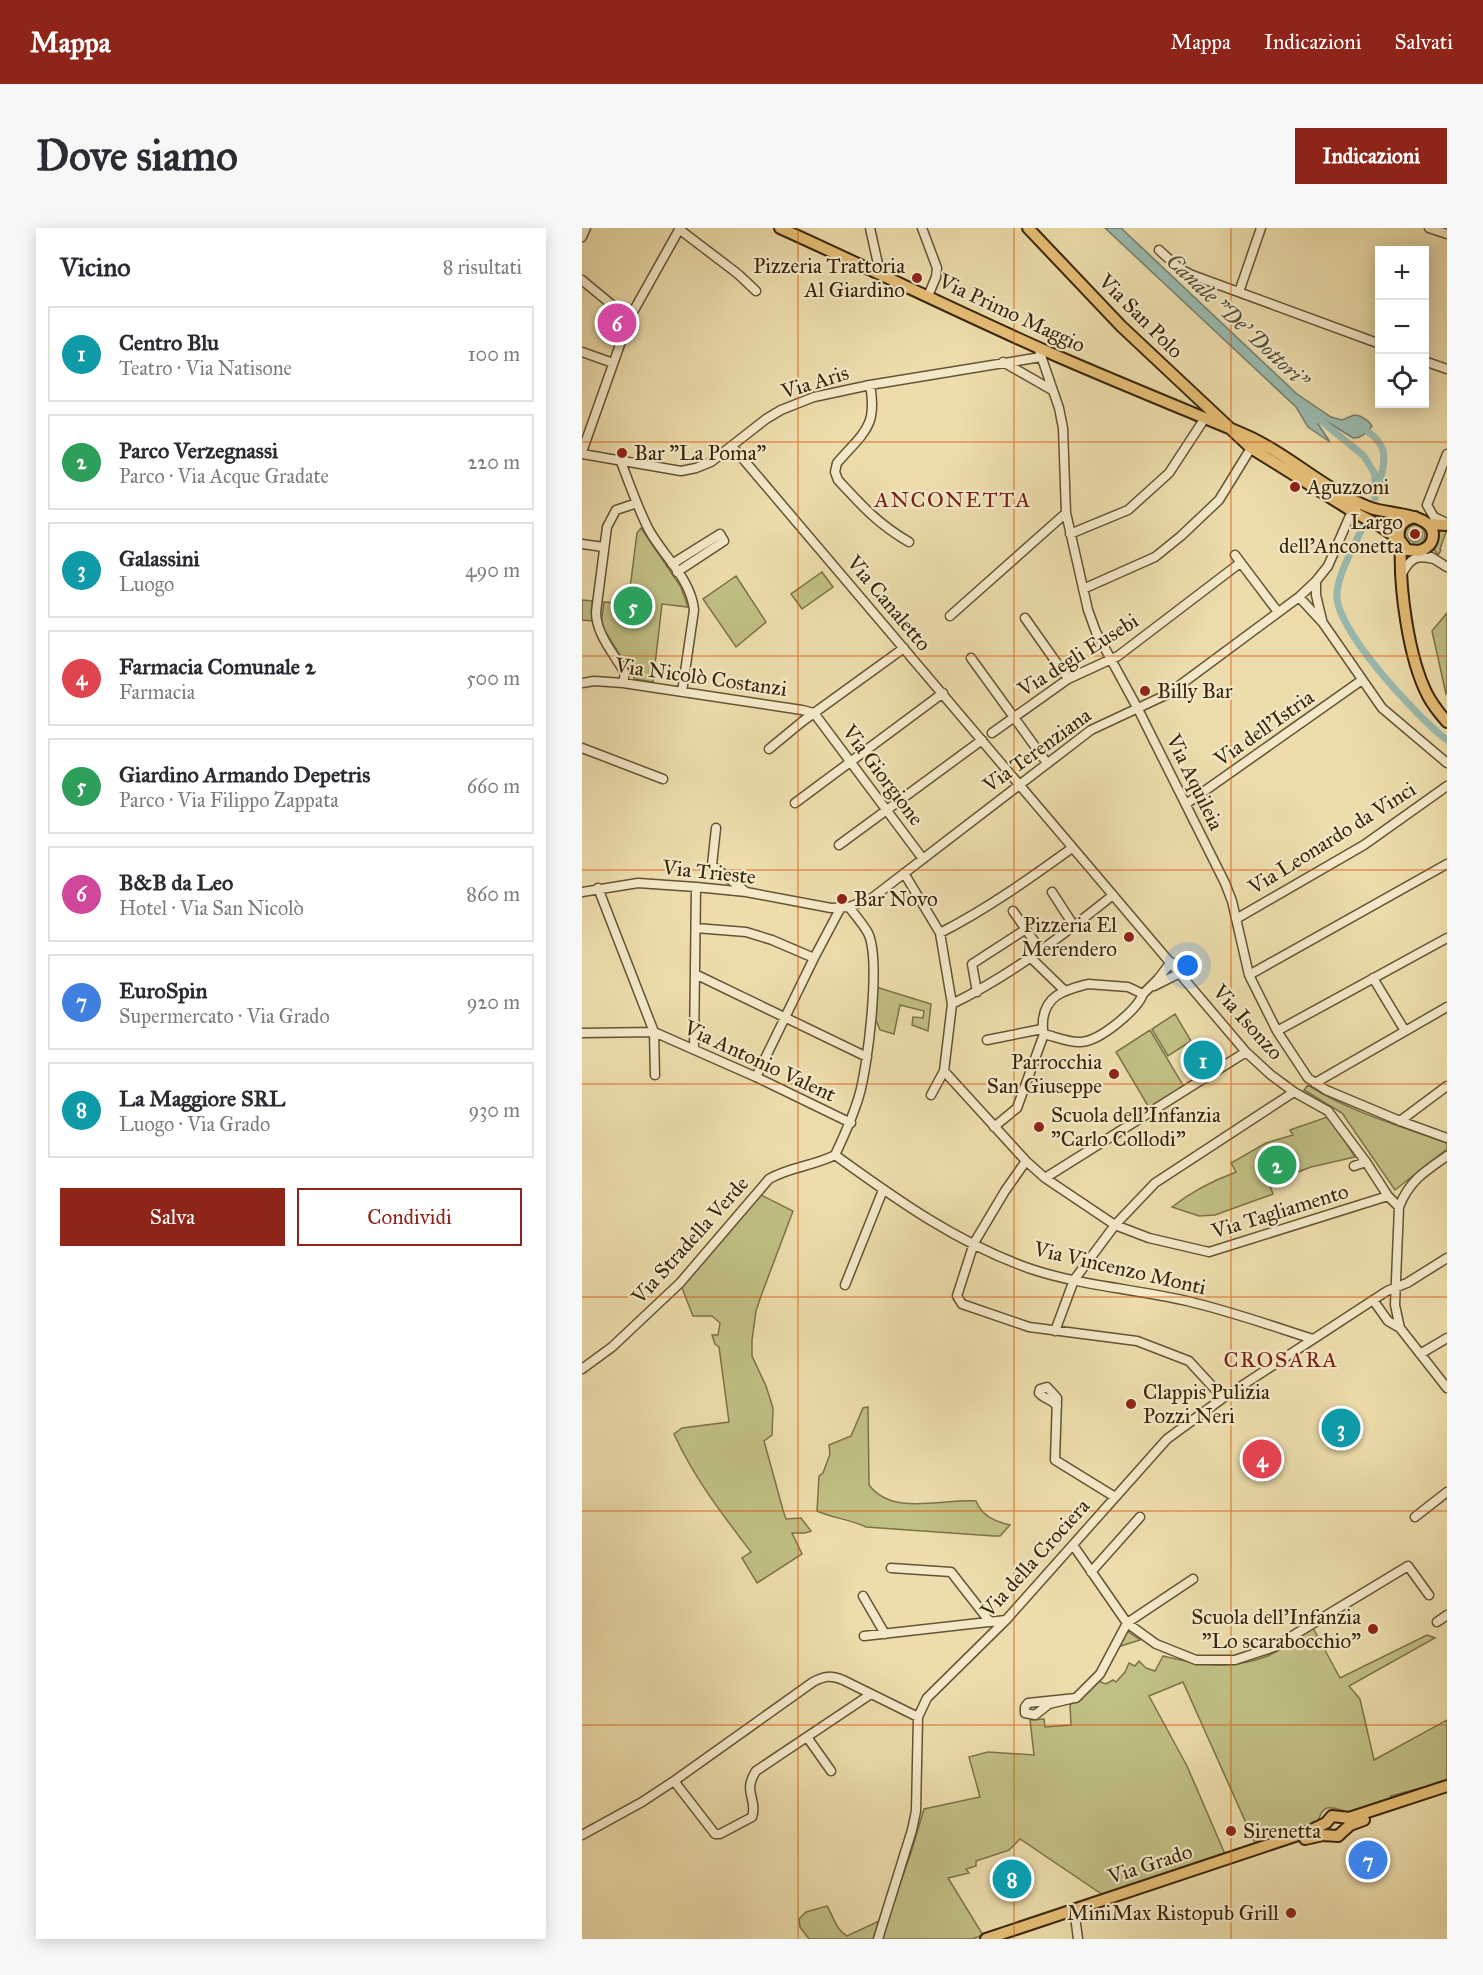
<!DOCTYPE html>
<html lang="it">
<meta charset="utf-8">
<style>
:root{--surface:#fff;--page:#f7f7f7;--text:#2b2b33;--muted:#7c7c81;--line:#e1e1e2;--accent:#8f2418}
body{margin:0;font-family:"IM FELL Great Primer",serif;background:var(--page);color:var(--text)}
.controls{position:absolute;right:18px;top:18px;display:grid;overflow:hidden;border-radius:0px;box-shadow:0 3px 15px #0003}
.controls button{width:54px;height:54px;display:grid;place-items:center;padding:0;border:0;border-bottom:2px solid var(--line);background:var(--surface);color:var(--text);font:30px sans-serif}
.you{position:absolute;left:606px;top:738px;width:21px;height:21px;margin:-15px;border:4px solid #fff;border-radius:50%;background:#1a73e8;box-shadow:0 0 0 9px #1a73e833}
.badge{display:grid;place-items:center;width:39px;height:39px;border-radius:50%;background:var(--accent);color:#fff;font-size:20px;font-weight:700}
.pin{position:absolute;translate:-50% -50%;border:3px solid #fff;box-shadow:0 2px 6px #0006}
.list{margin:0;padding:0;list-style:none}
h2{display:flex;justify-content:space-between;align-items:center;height:78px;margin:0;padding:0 24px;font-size:26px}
h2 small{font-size:20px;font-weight:400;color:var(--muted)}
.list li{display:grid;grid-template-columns:39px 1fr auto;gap:18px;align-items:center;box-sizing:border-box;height:96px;margin:0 12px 12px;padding:0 12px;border:2px solid var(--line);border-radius:0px}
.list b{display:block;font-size:22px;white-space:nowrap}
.list p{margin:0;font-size:20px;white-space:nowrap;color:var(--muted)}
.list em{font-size:20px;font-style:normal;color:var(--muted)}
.actions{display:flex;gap:12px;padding:18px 24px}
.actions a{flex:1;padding:14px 0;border:2px solid var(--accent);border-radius:0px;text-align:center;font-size:21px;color:var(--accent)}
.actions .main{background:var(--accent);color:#fff}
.icon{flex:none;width:33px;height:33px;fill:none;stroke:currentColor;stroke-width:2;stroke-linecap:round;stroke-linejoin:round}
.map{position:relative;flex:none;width:865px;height:1711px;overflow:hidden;border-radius:0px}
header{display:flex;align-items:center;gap:36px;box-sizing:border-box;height:84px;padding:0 30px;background:var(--accent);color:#fff}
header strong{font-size:28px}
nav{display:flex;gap:33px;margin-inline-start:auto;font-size:21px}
.intro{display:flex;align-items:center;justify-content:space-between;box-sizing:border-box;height:144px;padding:0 36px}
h1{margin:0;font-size:42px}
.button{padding:15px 27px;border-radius:0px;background:var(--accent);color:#fff;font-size:21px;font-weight:700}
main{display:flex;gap:36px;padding:0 36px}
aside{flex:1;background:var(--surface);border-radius:0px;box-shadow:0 3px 15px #0003}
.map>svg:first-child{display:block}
</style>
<header>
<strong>Mappa</strong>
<nav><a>Mappa</a><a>Indicazioni</a><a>Salvati</a></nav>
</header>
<div class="intro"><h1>Dove siamo</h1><a class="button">Indicazioni</a></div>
<main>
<aside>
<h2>Vicino<small>8 risultati</small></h2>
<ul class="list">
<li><span class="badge" style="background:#0f9aa8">1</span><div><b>Centro Blu</b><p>Teatro · Via Natisone</p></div><em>100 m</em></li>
<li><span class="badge" style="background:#2e9e5b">2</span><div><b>Parco Verzegnassi</b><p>Parco · Via Acque Gradate</p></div><em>220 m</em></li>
<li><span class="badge" style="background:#0f9aa8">3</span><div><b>Galassini</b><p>Luogo</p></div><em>490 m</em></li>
<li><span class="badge" style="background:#e0444e">4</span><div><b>Farmacia Comunale 2</b><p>Farmacia</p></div><em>500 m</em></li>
<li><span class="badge" style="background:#2e9e5b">5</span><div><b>Giardino Armando Depetris</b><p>Parco · Via Filippo Zappata</p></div><em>660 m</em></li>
<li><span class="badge" style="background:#d1479c">6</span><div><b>B&amp;B da Leo</b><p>Hotel · Via San Nicolò</p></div><em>860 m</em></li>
<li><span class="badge" style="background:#3f7fe0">7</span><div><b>EuroSpin</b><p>Supermercato · Via Grado</p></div><em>920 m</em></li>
<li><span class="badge" style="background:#0f9aa8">8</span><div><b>La Maggiore SRL</b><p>Luogo · Via Grado</p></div><em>930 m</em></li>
</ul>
<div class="actions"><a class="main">Salva</a><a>Condividi</a></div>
</aside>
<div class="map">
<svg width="865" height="1711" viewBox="0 0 865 1711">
<rect width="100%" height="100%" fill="#edddac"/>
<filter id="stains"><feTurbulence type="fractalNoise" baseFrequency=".00333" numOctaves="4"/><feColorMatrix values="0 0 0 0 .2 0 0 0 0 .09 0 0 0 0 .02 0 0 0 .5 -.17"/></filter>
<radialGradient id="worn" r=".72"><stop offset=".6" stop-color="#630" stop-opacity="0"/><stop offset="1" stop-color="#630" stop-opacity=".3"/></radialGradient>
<!-- green -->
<path fill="#c0bf84" stroke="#7c7248" stroke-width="1.5" d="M823 307a10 10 0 1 1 20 0a10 10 0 1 1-20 0Z
M59 300 99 359 106 379 80 376 71 454 53 451 19 397 22 374 46 376 55 305Z
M865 301 858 321 859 322 856 327 852 321 855 303Z
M240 344 251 359 220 381 209 366Z
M154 348 184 394 154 419 121 371Z
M0 372 10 373V393L0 392Z
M865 385V465L864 466 850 403Z
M294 759 349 776 346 803 330 797 331 789 341 790 342 783 318 777 312 806 298 802 293 790Z
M593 786 609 813 586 828 570 801Z
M568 802 604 862 569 883 534 824Z
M726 857C768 884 818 898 865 915V921L813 962 760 885 722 862Z
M745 889 755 900 773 929 729 939 687 955 691 966 633 987 617 988 590 979C610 963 630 953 654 944L649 935 684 915 711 907 708 902Z
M175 965 211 983 179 1068 174 1083 170 1112V1128L184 1158 191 1180 190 1207 182 1213 201 1282 204 1291 219 1290 229 1303 223 1305H210L220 1326 175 1355 160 1330 169 1324C140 1286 112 1250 92 1206L100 1200 147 1194 137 1119 133 1116 130 1107H136L138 1095 130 1088H111L98 1055Z
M286 1179 287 1257C310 1288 359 1271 394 1273 400 1288 412 1293 428 1297L418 1308H412L284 1299C267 1291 250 1290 235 1283L237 1248 241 1245 248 1226 247 1217 269 1208 281 1180Z
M731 1400 758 1450 845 1407 853 1410 767 1458 778 1471 792 1532 865 1492V1553L809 1568 806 1573C795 1577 781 1583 770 1584 756 1584 742 1569 736 1594L673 1615 601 1454 567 1468 605 1538 643 1626 521 1667 438 1611 427 1622 394 1633V1638L384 1641 387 1645 366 1650 401 1707 390 1711H298L329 1625 342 1581 398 1569 387 1529 406 1524 452 1527 448 1492 462 1491 463 1499 489 1497 488 1477 507 1463 516 1453 524 1456 531 1452 534 1454 543 1444 547 1435 553 1438 557 1433 564 1440 573 1443 581 1428C617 1437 647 1442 683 1429 699 1423 716 1410 731 1400Z
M545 1403 558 1412 536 1419Z
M245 1678C252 1689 253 1701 265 1708L297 1693 292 1711H227L218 1699 217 1691 224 1684Z"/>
<!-- water -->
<path fill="#9abbb0" stroke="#737f6e" stroke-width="1.5" d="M523 0H539L715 166 749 189 760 192 772 187 778 188 786 193 790 198C785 204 779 211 771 210L741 191 736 196 748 214 726 199 714 179Z
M826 307a7 7 0 1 1 14 0a7 7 0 1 1-14 0Z"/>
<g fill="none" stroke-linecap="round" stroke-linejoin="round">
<!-- canal -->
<path stroke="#9abbb0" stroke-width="7" d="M732 187 782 228 793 246V270
M780 200C808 216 804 232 796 259
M782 296C773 317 758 341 755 364 750 399 837 491 865 512"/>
<defs>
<path id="minor" d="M288 0 298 45
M340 0 355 40 354 49 346 68
M847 0 865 6
M97 1 156 46 174 63
M0 9 4 0
M577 22 598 41 610 47 798 116
M0 52 47 91
M657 64 679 0
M456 119 477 180 481 200 484 285 506 382 514 404 556 481 643 655 650 673 667 747 695 803 726 850 744 862 818 893 865 910
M0 124 31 135
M842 133 865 141
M421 134 470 162
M288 157C296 199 281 205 255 235L253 244 256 252C280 278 296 296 327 314
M150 218 664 824 689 847 712 864 746 883 784 934 806 968 817 979
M0 224 47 91 98 0
M0 226 99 243 114 240 129 234 184 191 199 182 232 169 288 157 459 129
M39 234C48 257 56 281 67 302 82 329 109 351 112 382L100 464
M865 295 852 289 845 277 865 226
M488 306 546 282 587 245 623 190
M0 316 21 319
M653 327 696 384
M849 329 865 339
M90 336 138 306 142 313 95 344
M821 344C829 329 836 327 852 331
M734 353V367L740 392
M501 361 573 329 599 308 637 272 669 220
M717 369 741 395 800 480 865 535
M368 388 484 285
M443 390 486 451
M389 430 465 535
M0 455 12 453 41 455 220 482 232 485 341 631
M41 455 43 445C32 426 14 406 14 384L25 299 34 282 55 275
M410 505 486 451 536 428 658 335
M0 520 81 551
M187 521 221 493 322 420
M213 575 361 465
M604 576 780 452
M134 600 130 637 164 664
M257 617 400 512
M322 645 358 705 370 776 362 843 349 867
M16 660 72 804 73 847
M0 664 56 655 114 659 164 664 249 680 267 679 290 670 509 502 586 466 717 369 734 353 746 338 770 283 774 281
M470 664 492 698
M431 683 459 723
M654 691 782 617 865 558
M114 700 164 704 190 712 232 730
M358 705C405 681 447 651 490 620
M449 730 482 762
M113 746 285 829
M667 747 865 636
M791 750 823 803
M506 756 546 759 561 766C555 782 518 813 499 814 488 815 474 809 462 806 460 801 461 798 461 792 464 766 484 762 506 756Z
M572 758 598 745
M395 764 390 736 444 701
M561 766 576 751 589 734
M370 776C429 747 480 708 531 667
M695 803 865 710
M0 805 72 804 174 849 269 895
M405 812 460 801
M112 821 114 659
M362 843 444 933 463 950 533 997 567 1010 627 1024 806 968
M174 849 232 730 258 681
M733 855 865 779
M818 893 865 858
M412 899 435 880 462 806
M253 927C315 972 377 1016 449 1041 500 1058 554 1061 605 1073 648 1083 690 1098 731 1111
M253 927C262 908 271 889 277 868 286 838 299 731 286 705 281 696 273 687 267 679
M865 928C843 943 827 953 817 979L813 1077 818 1100 865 1160
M444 933 423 963 392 1015 375 1068 380 1076 447 1099 555 1113 607 1133 641 1170
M772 938 784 934
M463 950 664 824
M263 1057 301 962
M791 1072 806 1093 818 1100
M473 1103 492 1052 533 997 573 955 712 864
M838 1126 865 1110
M0 1141 30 1119 98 1055 187 951C207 939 232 938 253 927
M475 1178C470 1171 462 1171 457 1165L458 1161 465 1159 475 1170 473 1232 533 1269
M833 1289 865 1264
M491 1317 545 1395 574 1416 614 1432H653L692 1419 826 1338 847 1367
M309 1340 369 1344 408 1394
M509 1344 558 1289
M281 1368 303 1406
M855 1394 865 1387
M282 1408 424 1392
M488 1471 467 1476 453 1487 443 1485V1479L446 1475 494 1470 518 1446 545 1395 611 1351
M225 1509 249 1543
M92 1553 133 1606H138L170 1589C176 1571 160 1564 174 1543L289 1466
M0 1607 60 1574 92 1553 231 1454C242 1448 249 1447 261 1452L336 1489
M493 1688 496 1711
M296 1711 330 1602 334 1583 336 1489 345 1470 424 1392 585 1211 641 1170 805 1063 825 1055 865 1030"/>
<path id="major" d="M198 0C291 42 382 87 475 128 521 148 567 167 613 186 632 194 653 202 672 211 712 231 746 264 789 280 805 286 851 285 851 307 851 315 845 321 837 323L825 322 817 311 798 298 770 283 669 220 539 98 446 0
M847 296 865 297
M817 311C815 299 821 291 833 289
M819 316C817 358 826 430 846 468 851 477 858 486 865 494
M723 1611 741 1607 756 1608 768 1597 782 1592
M404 1711 725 1604 744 1595 750 1588 767 1590 865 1558"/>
</defs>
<!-- minor casing -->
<use href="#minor" stroke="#655333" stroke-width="11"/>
<!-- major casing -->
<use href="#major" stroke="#38250b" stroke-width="14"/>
<!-- minor -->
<use href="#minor" stroke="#f3e9c9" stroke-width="8"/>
<!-- major -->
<use href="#major" stroke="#e6be76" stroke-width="10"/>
</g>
<!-- grid -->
<path fill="none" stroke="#d6540c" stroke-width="1.5" stroke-opacity="0.55" d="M216 0V1711M432 0V1711M649 0V1711M0 214H865M0 428H865M0 642H865M0 856H865M0 1069H865M0 1283H865M0 1497H865"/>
<!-- markers -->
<g fill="#8f2418" stroke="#f3e9c9" stroke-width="2">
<circle cx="335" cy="50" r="6"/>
<circle cx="40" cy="225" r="6"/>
<circle cx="713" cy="259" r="6"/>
<circle cx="833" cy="306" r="6"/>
<circle cx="563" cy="463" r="6"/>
<circle cx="260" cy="671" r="6"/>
<circle cx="547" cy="709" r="6"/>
<circle cx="532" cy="846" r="6"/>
<circle cx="457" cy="899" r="6"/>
<circle cx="549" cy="1176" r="6"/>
<circle cx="791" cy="1401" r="6"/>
<circle cx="649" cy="1603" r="6"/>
<circle cx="709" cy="1685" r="6"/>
</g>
<g text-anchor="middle" stroke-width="4.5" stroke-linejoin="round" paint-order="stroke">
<!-- poi labels -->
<g font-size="21" fill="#38250b" stroke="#f3e9c9" text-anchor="start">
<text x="323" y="45" text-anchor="end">Pizzeria Trattoria<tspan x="323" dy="24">Al Giardino</tspan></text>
<text x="52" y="232">Bar "La Poma"</text>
<text x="725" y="266">Aguzzoni</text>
<text x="821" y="301" text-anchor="end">Largo<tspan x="821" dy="24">dell'Anconetta</tspan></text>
<text x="575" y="470">Billy Bar</text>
<text x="272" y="678">Bar Novo</text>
<text x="535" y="704" text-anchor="end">Pizzeria El<tspan x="535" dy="24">Merendero</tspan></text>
<text x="520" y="841" text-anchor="end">Parrocchia<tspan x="520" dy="24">San Giuseppe</tspan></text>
<text x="469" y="894">Scuola dell'Infanzia<tspan x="469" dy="24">"Carlo Collodi"</tspan></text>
<text x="561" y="1171">Clappis Pulizia<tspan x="561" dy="24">Pozzi Neri</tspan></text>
<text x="779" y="1396" text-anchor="end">Scuola dell'Infanzia<tspan x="779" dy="24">"Lo scarabocchio"</tspan></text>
<text x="661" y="1610">Sirenetta</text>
<text x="697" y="1692" text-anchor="end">MiniMax Ristopub Grill</text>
</g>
<!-- street labels -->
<g font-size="21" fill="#38250b" stroke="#f3e9c9">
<text transform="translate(430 85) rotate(25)" y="7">Via Primo Maggio</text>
<text transform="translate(559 88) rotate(45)" y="7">Via San Polo</text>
<text transform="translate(233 154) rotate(-17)" y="7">Via Aris</text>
<text transform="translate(307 375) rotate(50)" y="7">Via Canaletto</text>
<text transform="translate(496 427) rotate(-32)" y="7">Via degli Eusebi</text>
<text transform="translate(119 449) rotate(8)" y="7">Via Nicolò Costanzi</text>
<text transform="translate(682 500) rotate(-35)" y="7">Via dell'Istria</text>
<text transform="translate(455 522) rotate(-36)" y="7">Via Terenziana</text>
<text transform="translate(301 547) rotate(53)" y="7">Via Giorgione</text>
<text transform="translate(613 554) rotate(64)" y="7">Via Aquileia</text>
<text transform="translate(750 610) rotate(-32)" y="7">Via Leonardo da Vinci</text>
<text transform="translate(127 644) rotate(6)" y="7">Via Trieste</text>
<text transform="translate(666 794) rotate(48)" y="7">Via Isonzo</text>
<text transform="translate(178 833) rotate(25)" y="7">Via Antonio Valent</text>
<text transform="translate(698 983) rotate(-17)" y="7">Via Tagliamento</text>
<text transform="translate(108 1012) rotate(-48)" y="7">Via Stradella Verde</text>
<text transform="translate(538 1040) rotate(13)" y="7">Via Vincenzo Monti</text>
<text transform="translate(453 1330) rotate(-48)" y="7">Via della Crociera</text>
<text transform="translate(568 1636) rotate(-18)" y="7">Via Grado</text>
</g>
<!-- water labels -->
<g font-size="22" font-style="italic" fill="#55523d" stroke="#f3e9c9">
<text transform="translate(656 92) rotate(43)" y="8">Canale "De' Dottori"</text>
</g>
<!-- neighbourhood labels -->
<g font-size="22" letter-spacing="1.5" fill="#7a1f14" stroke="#f3e9c9">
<text x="371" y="279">ANCONETTA</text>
<text x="699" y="1139">CROSARA</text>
</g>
</g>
<rect width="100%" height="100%" filter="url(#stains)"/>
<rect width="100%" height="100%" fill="url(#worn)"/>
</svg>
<div class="controls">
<button>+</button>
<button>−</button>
<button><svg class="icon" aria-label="locate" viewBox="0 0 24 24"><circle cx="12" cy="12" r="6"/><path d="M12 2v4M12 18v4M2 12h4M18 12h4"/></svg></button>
</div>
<div class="you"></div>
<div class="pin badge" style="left:621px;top:832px;background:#0f9aa8">1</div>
<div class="pin badge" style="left:695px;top:937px;background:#2e9e5b">2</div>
<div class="pin badge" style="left:759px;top:1200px;background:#0f9aa8">3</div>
<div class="pin badge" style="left:680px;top:1231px;background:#e0444e">4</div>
<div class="pin badge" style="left:51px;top:378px;background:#2e9e5b">5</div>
<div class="pin badge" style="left:35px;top:95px;background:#d1479c">6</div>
<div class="pin badge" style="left:786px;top:1632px;background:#3f7fe0">7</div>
<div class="pin badge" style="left:430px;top:1651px;background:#0f9aa8">8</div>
</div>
</main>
